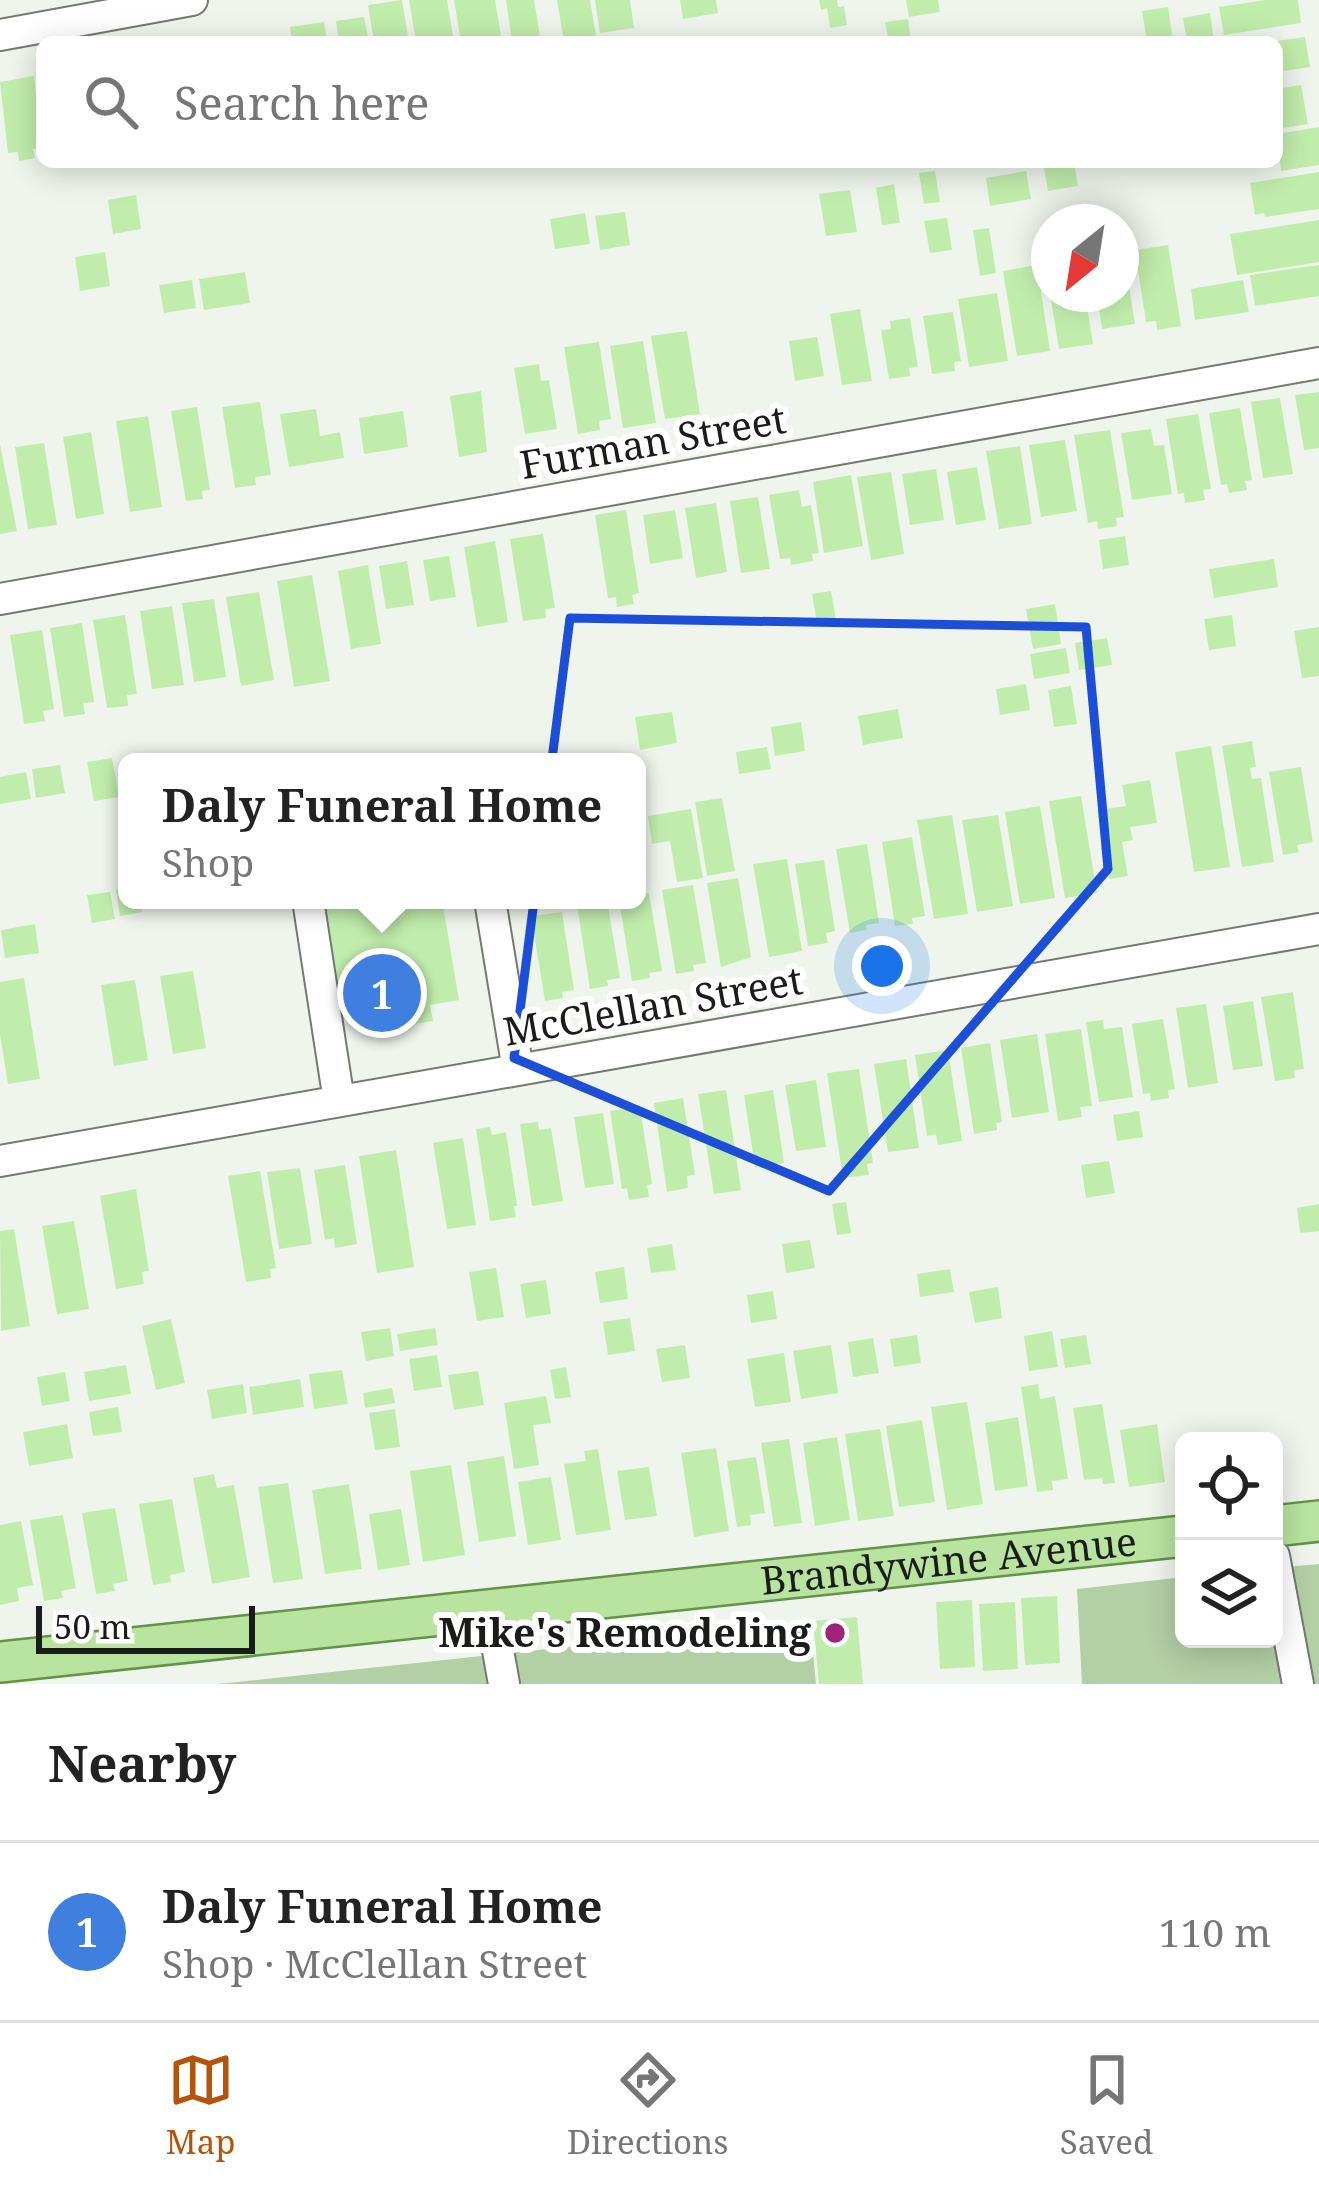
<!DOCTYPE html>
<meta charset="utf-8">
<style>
:root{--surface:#fff;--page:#f6f6f6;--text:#222;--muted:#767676;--line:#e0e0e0;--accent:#b45309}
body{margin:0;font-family:"Noto Serif",serif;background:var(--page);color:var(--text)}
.controls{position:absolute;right:36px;bottom:36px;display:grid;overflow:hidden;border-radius:18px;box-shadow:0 6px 30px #0003}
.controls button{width:108px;height:108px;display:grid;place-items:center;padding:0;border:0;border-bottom:3px solid var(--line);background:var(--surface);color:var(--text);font:60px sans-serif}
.compass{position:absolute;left:1031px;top:204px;width:108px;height:108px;border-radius:50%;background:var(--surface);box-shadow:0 6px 30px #0003;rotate:210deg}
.scale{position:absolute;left:36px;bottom:30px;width:219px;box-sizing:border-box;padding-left:12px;border:6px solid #1a1c19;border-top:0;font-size:33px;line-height:42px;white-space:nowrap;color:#1a1c19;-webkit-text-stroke:9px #fff;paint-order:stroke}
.you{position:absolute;left:882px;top:966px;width:42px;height:42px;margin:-30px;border:9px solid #fff;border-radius:50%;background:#1a73e8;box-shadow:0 0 0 18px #1a73e833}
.badge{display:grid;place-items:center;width:78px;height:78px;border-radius:50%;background:var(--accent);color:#fff;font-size:39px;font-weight:700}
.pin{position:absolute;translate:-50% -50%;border:6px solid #fff;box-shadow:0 3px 12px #0006}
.popup{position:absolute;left:118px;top:753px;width:528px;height:156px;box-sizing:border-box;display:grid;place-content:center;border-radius:18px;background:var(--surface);filter:drop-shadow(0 3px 9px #0005);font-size:39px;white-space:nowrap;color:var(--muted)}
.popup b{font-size:45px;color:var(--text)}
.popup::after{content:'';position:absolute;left:50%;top:100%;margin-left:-24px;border:24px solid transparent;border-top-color:var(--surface)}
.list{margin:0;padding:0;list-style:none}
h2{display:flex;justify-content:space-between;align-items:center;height:156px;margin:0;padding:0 48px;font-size:51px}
h2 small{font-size:39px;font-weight:400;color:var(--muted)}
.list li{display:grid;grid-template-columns:78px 1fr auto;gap:36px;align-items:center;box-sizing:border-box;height:180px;padding:0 48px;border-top:3px solid var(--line)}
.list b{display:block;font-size:45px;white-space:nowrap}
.list p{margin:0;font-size:39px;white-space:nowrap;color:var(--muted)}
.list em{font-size:39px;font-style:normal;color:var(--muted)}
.icon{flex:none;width:66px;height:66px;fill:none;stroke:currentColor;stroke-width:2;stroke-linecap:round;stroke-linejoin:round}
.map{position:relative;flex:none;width:1319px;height:1684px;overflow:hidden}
.search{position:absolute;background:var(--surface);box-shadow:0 6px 30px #0003;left:36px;right:36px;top:36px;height:132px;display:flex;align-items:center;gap:30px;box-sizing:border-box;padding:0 42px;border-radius:18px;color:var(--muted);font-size:45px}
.sheet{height:336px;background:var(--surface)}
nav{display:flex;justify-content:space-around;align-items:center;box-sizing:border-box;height:168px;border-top:3px solid var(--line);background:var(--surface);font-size:33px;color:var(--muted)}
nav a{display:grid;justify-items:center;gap:6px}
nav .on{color:var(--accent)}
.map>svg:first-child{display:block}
</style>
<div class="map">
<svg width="1319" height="1684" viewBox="0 0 1319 1684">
<rect width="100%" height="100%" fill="#eff5ed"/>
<!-- green -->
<path fill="#b3cfa6" d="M1319 1564V1684H1082L1077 1589 1184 1577V1639H1274V1568Z
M810 1621 816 1684H218Z"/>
<!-- building -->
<path fill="#c1edac" d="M402 0 409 42H374L368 5Z
M409 0H447L454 42H416Z
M454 0H495L502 42H461Z
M506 0H534L541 42H512Z
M557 0H590L597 42H564Z
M595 0H630L634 28 600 33Z
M680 0H716L718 13 683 19Z
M819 0H837L838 7 844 6 847 25 830 28 827 8 821 10Z
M906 0H938L940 12 909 17Z
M1266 0H1298L1301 23 1224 35 1219 7Z
M1168 7 1173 42H1147L1142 11Z
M1210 13 1214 41 1187 42 1183 18Z
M364 17 369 42H339L336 21Z
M908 19 911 42H889L885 22Z
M324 22 327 42H292L290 27Z
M1305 37 1310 67 1277 72V41Z
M34 76 42 148 33 149 35 158 19 161 18 152 8 153 0 82Z
M1301 85 1308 124 1277 129V89Z
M1319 127V165L1281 171 1277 134Z
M1043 162H1074L1078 186 1048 191Z
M935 171 940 202 924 204 919 173Z
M1026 171 1031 199 990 206 986 178Z
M1319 172V209L1265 217 1264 213 1255 215 1250 183Z
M894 184 900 223 882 225 876 188Z
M850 190 857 232 826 236 819 194Z
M136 195 141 229 113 234 108 200Z
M625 212 630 245 600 250 595 216Z
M585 213 590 244 555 249 550 219Z
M947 218 952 250 930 253 924 221Z
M1319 220V262L1237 275 1230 234Z
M989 228 996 273 980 276 973 230Z
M1168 245 1181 326 1157 330 1156 321 1146 322 1135 250Z
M105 252 110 286 80 291 75 257Z
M1037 265 1050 351 1017 356 1003 271Z
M1319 265V296L1255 306 1250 275Z
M245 272 250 303 204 310 199 279Z
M192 280 196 308 164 313 159 285Z
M1243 280 1249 312 1195 320 1191 289Z
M1129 287 1135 324 1102 329 1097 294H1121V288Z
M997 293 1008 361 969 367 958 299Z
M1050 294H1085L1093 344 1059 349Z
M860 309 872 381 842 385 830 314Z
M953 312 961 361 954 362 955 371 932 374 923 316Z
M910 318 918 367 909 368 910 376 889 379 881 330 891 329 890 321Z
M687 331 700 414 665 419 651 336Z
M817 337 824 376 795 381 789 341Z
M643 341 656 423 623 428 610 346Z
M599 342 611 419 599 421 600 430 578 434 564 347Z
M539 364 541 381 549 380 557 429 525 434 514 368Z
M481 391 487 452 459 457 450 396Z
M1319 392V448L1304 450 1295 395Z
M1280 398 1293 474 1263 478 1251 402Z
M260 402 271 475 255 477 256 485 235 488 222 407Z
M197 407 210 490 202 491 203 499 186 501 171 411Z
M1240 408 1252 480 1245 481 1247 490 1229 493 1227 484 1221 485 1209 413Z
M316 409 320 436 340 432 344 458 289 467 280 414Z
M403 411 408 447 364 454 359 418Z
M1198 414 1211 489 1203 490 1205 500 1185 503 1184 493 1178 494 1166 419Z
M148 416 162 507 130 512 116 421Z
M1151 429 1154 446 1164 445 1172 494 1132 500 1121 433Z
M1110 430 1124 517 1116 518 1117 526 1098 529 1097 521 1088 523 1074 435Z
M91 432 104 514 76 519 63 437Z
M1065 440 1077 511 1041 517 1029 445Z
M44 443 57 525 28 529 15 447Z
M0 444 17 531 0 534Z
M1020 446 1032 524 999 529 986 451Z
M977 467 986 520 956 525 947 472Z
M936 469 944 520 910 525 902 474Z
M891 472 904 554 871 560 857 477Z
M851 475 863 546 824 553 813 482Z
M799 490 802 507 811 505 819 553 812 554 813 561 791 565 790 558 780 559 769 495Z
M758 497 770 569 741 573 730 501Z
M716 503 727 572 696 578 685 508Z
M626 510 639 593 632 595 634 604 617 607 616 597 608 598 595 515Z
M675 510 683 558 650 564 643 515Z
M543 534 555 608 545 609 546 618 523 621 510 539Z
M1125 536 1129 565 1103 569 1099 540Z
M495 541 508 622 477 627 464 547Z
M449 556 456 597 430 601 423 560Z
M1274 559 1278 587 1214 598 1209 569Z
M407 561 414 605 386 609 379 566Z
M368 565 381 644 351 649 338 571Z
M312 575 330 681 294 687 277 581Z
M831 591 836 620 817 623 812 594Z
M259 592 274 680 241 686 226 597Z
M214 599 226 677 194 682 182 603Z
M1055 604 1061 644 1033 649 1026 609Z
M172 606 184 685 152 689 140 611Z
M125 615 137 694 127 695 128 706 107 708 93 620Z
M1232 615 1236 646 1209 650 1204 619Z
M82 623 94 702 83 703 85 714 64 717 50 628Z
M1319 627V676L1302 678 1294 631Z
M42 630 54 709 43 711 45 721 24 724 10 635Z
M1107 638 1112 665 1079 670 1075 643Z
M1066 648 1070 673 1034 679 1030 654Z
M1026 684 1030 710 1000 715 996 689Z
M1071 686 1077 724 1054 727 1048 690Z
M898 709 903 738 863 745 858 716Z
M672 712 677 743 640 750 635 717Z
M801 722 805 751 775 756 771 727Z
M1252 741 1256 767 1250 768 1252 779 1261 778 1274 862 1242 867 1222 746Z
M1211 746 1230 867 1194 872 1175 752Z
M767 747 771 769 739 774 736 752Z
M112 758 119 797 94 801 87 762Z
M60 765 65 793 36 798 32 769Z
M1301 767 1313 842 1297 845 1299 852 1283 855 1269 772Z
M26 772 31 799 0 804V777Z
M1150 780 1157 823 1130 827 1133 840 1122 842 1128 876 1109 879 1097 810 1126 806 1122 785Z
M1081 796 1097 893 1065 898 1049 801Z
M722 798 735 871 707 876 695 802Z
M1040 806 1055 898 1020 904 1005 812Z
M691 809 703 878 677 882 670 841 652 844 648 816Z
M952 815 968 914 934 919 917 820Z
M998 815 1013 906 977 912 962 820Z
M912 837 925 916 912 918 913 924 895 926 882 842Z
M867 844 879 923 866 925 867 930 850 933 836 849Z
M787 859 802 951 769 957 753 864Z
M824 860 835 931 826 933 828 943 808 946 795 864Z
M738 878 751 957 721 967 707 883Z
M693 885 706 963 693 965 694 971 676 974 662 890Z
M127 888V900H140L142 912 120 916 116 890Z
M110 892 115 919 92 923 87 895Z
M649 893 662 971 649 973 650 978 632 981 619 900H637V894Z
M317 900H442L459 1000 430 1005 433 1021 369 1031 367 1015 359 1016 354 986 332 990Z
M607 900 620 978 607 980 608 986 590 989 577 905Z
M562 912 574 990 562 992 563 998 545 1001 531 916Z
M35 924 39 953 5 958 1 930Z
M193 971 206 1048 173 1054 160 976Z
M24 978 40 1079 8 1084 0 1035V982Z
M135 980 148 1060 114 1066 101 985Z
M1293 992 1304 1069 1294 1070 1295 1078 1275 1081 1261 997Z
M1253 1001 1263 1066 1233 1070 1223 1006Z
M1206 1004 1218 1083 1188 1088 1176 1008Z
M1163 1019 1175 1089 1168 1090 1169 1098 1151 1101 1150 1093 1143 1094 1132 1024Z
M1103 1020 1104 1029 1122 1027 1133 1097 1099 1102 1086 1022Z
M1081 1029 1092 1106 1080 1107 1082 1117 1058 1121 1045 1034Z
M1037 1034 1049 1112 1012 1118 1000 1040Z
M990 1043 1002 1122 996 1123 997 1130 974 1134 961 1048Z
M948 1050 962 1141 938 1145 936 1134 927 1136 915 1055Z
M906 1059 919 1148 888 1152 874 1064Z
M859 1069 873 1163 867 1164 869 1175 843 1178 827 1073Z
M816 1080 826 1147 796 1151 785 1085Z
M726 1090 741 1190 714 1194 698 1094Z
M773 1090 784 1163 755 1167 744 1095Z
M683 1098 695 1175 687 1176 688 1188 667 1192 654 1103Z
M640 1107 652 1184 647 1185 649 1197 629 1200 627 1188 622 1189 610 1111Z
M1139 1111 1143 1137 1117 1141 1113 1115Z
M603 1113 614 1184 585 1188 574 1117Z
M538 1122 539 1130 551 1128 563 1201 532 1206 520 1124Z
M490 1127 492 1135 506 1132 517 1206H514L516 1217 490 1221 476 1129Z
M463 1138 476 1225 447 1229 433 1143Z
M396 1150 414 1267 377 1273 359 1156Z
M1109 1161 1115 1193 1086 1198 1081 1165Z
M345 1165 357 1244 335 1248 334 1238 325 1240 314 1170Z
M300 1168 312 1244 279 1249 267 1172Z
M260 1171 276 1268 270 1269 271 1278 246 1282 228 1176Z
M136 1189 149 1271 142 1272 144 1284 116 1289 100 1196Z
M846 1202 851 1233 837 1235 832 1204Z
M1319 1204V1231L1300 1233 1297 1208Z
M74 1221 89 1309 57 1314 42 1226Z
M14 1229 30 1326 1 1331 0 1231Z
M810 1240 815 1268 786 1273 782 1244Z
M672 1244 676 1270 651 1273 647 1248Z
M624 1267 628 1299 600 1303 595 1272Z
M496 1268 504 1317 477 1321 469 1272Z
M950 1269 954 1292 920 1297 917 1274Z
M546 1280 551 1314 526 1318 520 1284Z
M998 1287 1002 1318 975 1323 969 1292Z
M773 1291 777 1319 751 1323 747 1295Z
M630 1318 635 1351 608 1355 603 1322Z
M171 1319 185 1383 156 1390 142 1326Z
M390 1328 394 1356 366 1361 361 1332Z
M435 1328 438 1345 400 1351 397 1334Z
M1052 1331 1058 1367 1029 1371 1024 1336Z
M917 1335 921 1363 894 1367 890 1339Z
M1086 1335 1091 1364 1065 1368 1060 1339Z
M873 1338 879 1373 853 1377 848 1342Z
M685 1345 690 1378 662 1382 656 1349Z
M831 1345 838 1393 801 1399 793 1351Z
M784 1353 791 1402 755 1407 747 1359Z
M437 1355 442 1387 414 1391 409 1359Z
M126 1365 131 1394 89 1401 84 1372Z
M566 1367 571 1397 555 1399 550 1370Z
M342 1370 348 1404 314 1409 309 1374Z
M478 1371 484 1405 454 1410 448 1375Z
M65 1372 70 1401 42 1406 37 1377Z
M300 1379 304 1407 253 1415 249 1387Z
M243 1384 247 1413 212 1419 207 1390Z
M1038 1384 1040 1399 1055 1396 1068 1479 1052 1481 1053 1490 1037 1492 1021 1387Z
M392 1388 395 1403 365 1408 363 1393Z
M546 1396 551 1423 533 1425 539 1465 514 1469 504 1403Z
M967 1402 983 1504 947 1510 931 1407Z
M1102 1404 1115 1483 1103 1484 1102 1478 1084 1480 1073 1408Z
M118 1407 122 1432 93 1436 89 1412Z
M395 1409 400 1447 375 1450 369 1413Z
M1018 1417 1028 1486 995 1491 985 1423Z
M922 1420 935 1502 899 1507 886 1426Z
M67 1424 73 1458 29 1466 23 1432Z
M1157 1424 1165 1482 1129 1487 1120 1430Z
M880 1429 894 1516 858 1521 845 1434Z
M837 1437 850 1520 815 1526 803 1443Z
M789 1439 802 1523 774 1527 761 1443Z
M716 1448 729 1531 694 1537 681 1453Z
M598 1449 611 1530 576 1535 564 1464 586 1461 584 1451Z
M504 1456 516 1536 479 1542 467 1462Z
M756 1457 765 1513 750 1515 751 1525 737 1527 727 1461Z
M451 1465 465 1555 423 1562 410 1471Z
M649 1467 657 1516 625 1520 617 1471Z
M214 1474 217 1488 234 1485 250 1577 212 1584 193 1478Z
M551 1477 561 1540 528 1545 518 1482Z
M288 1483 303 1579 273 1583 258 1487Z
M349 1484 362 1569 325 1574 312 1490Z
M172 1499 185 1572 170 1575 171 1582 153 1585 139 1504Z
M115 1508 128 1581 113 1584 115 1591 96 1594 82 1513Z
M401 1509 410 1565 378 1570 369 1514Z
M63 1515 76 1588 61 1591 63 1598 44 1601 30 1520Z
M21 1521 33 1585 17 1588 19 1601 0 1605V1525Z
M1057 1596 1060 1663 1025 1665 1021 1598Z
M972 1600 975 1667 940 1669 936 1602Z
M1015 1602 1018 1669 983 1671 979 1604Z
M857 1617 863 1684H819L813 1621Z"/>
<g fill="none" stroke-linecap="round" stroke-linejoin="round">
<defs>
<path id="minor" d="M0 35 192 0
M0 599 1319 363
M308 900 339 1101
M490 900 518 1070
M0 1161 1319 929
M1274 1556 1298 1684
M491 1611 504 1684"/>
<g id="major">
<path d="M1274 1526 1319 1521"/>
<path id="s1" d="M0 1662 1184 1536"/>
</g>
</defs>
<!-- minor casing -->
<use href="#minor" stroke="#747972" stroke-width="34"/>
<!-- major casing -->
<use href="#major" stroke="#639248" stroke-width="44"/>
<!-- minor -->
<use href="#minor" stroke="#fff" stroke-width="30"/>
<!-- major -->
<use href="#major" stroke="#b9e4a0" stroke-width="39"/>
</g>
<!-- marked area -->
<path fill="none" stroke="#1d4ed8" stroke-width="9" stroke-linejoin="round" d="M570 618 1086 627 1108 869 829 1191 514 1058Z"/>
<!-- markers -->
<circle fill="#a12376" stroke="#fff" stroke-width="4.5" cx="835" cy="1633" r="12"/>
<g text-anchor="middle" stroke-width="12" stroke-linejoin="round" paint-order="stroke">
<!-- street labels -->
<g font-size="39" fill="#1a1c19" stroke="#fff">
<text transform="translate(653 442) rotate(-10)" y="14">Furman Street</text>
<text transform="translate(653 1006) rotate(-10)" y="14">McClellan Street</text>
<text dy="14" stroke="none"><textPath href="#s1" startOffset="954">Brandywine Avenue</textPath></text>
</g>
<!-- poi labels -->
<g font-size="39" font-weight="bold" fill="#1a1c19" stroke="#fff" text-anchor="end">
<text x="811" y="1647">Mike's Remodeling</text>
</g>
</g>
</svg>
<div class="controls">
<button><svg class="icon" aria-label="locate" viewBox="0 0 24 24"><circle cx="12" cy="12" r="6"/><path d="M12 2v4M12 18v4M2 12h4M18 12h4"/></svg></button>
<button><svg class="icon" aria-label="layers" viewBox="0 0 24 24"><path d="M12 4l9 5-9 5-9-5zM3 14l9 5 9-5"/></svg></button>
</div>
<svg class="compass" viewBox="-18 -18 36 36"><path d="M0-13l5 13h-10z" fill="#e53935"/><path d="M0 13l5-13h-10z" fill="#767676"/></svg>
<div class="scale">50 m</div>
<div class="you"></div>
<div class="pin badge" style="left:382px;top:993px;background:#3f7fe0">1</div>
<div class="popup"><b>Daly Funeral Home</b>Shop</div>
<div class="search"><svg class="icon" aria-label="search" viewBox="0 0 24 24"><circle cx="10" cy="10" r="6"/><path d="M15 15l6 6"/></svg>Search here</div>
</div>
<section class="sheet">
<h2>Nearby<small></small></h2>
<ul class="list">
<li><span class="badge" style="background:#3f7fe0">1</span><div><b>Daly Funeral Home</b><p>Shop · McClellan Street</p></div><em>110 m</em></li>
</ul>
</section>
<nav>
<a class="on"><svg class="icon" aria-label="map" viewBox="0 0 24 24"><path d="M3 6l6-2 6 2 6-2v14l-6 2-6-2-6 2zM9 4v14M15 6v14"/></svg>Map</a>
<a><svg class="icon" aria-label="directions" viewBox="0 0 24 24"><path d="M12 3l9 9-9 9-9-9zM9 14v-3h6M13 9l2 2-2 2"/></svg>Directions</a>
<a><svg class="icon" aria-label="saved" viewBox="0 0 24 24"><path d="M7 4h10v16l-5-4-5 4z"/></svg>Saved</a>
</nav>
